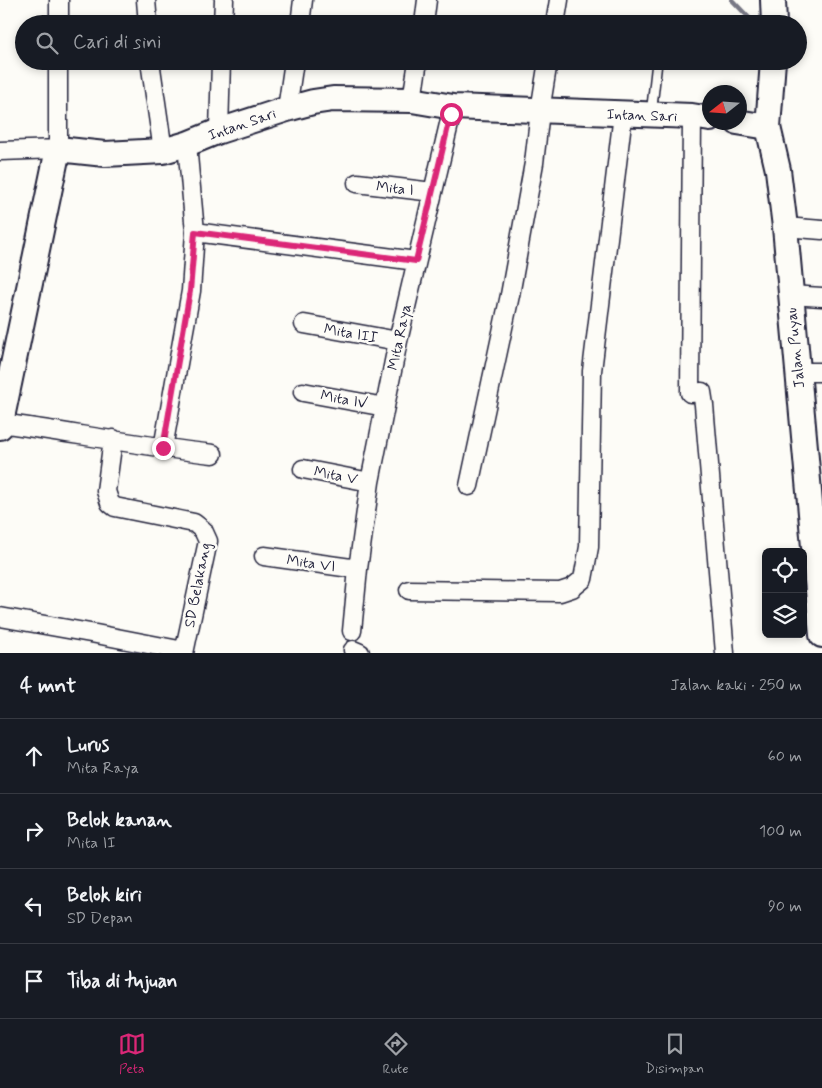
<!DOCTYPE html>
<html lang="id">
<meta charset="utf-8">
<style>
:root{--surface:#171b24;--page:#242831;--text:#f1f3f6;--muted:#9ea1a6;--line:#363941;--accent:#db2777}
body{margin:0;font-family:Mynerve,sans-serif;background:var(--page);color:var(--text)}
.controls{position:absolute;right:15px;bottom:15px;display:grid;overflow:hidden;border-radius:8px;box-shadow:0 2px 8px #0003}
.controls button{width:45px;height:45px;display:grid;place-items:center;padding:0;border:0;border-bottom:1px solid var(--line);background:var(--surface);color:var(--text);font:25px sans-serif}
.compass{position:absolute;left:702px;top:85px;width:45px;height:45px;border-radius:50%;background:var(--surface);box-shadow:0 2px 8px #0003;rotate:253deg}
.stop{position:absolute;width:15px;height:15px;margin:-11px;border:4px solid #db2777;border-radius:50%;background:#fff}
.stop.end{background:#db2777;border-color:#fff;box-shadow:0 1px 5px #0008}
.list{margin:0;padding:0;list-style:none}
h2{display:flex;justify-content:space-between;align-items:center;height:65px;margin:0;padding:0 20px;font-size:21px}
h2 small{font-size:16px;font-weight:400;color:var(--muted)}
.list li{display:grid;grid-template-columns:32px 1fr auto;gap:15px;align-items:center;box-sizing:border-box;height:75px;padding:0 20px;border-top:1px solid var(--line)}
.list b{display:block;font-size:19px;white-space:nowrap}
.list p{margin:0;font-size:16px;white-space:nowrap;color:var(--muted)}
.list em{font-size:16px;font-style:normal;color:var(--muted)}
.icon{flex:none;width:28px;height:28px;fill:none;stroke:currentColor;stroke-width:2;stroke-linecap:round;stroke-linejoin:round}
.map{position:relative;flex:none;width:822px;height:653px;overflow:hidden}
.search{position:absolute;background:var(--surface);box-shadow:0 2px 8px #0003;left:15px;right:15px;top:15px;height:55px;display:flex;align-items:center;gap:12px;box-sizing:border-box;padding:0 18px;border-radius:28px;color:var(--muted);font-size:19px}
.sheet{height:365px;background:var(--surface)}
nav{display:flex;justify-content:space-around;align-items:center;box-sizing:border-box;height:70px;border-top:1px solid var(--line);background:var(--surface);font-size:14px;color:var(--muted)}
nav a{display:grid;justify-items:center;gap:2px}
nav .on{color:var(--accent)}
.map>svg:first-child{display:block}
</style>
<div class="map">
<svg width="822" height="653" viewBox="0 0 822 653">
<rect width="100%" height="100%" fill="#fdfcf7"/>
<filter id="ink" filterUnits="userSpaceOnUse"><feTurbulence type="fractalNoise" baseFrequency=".02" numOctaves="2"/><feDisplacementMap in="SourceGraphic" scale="10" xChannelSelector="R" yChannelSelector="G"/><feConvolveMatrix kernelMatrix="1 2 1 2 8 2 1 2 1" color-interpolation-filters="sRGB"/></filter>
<g filter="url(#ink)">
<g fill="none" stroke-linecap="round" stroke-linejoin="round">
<!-- stream -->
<path stroke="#787885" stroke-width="4.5" d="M732 0 755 24"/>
<defs>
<path id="lane" d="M651 115 657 62"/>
<path id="street" d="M146 0 148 24
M59 24V0
M223 24 224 0
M300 24 303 0
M424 24 427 0
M555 24 559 0
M150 61 163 151
M412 100 418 61
M287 109 294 61
M692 116 690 393 702 392 704 405 725 653
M219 131 221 61
M0 151 58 149V61
M357 183 433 192
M785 227 822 230
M195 232 416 261
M790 295 822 297
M304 324 398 341
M798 372H822
M303 392 385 407
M1 423C72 433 142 446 213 454
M113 439 106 491 110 503 115 507 194 523 203 530 208 541 184 653
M163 448 191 291 195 232 187 144
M303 469 370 482
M469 486 510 295 534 163 540 111 548 61
M264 556 358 569
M409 590 560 592 572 588 583 579 589 547 592 371 623 114
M0 617 96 634 184 651
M352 631 358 569 370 482 398 341 453 107
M353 650 360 653"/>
<path id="secondary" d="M773 0 774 24
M773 61 768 127 778 170 785 227 822 635
M737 122 768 127
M0 427 58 149 105 154 163 151 187 144 219 131 287 109 313 102 333 99 412 100 453 107 692 116 710 119"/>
</defs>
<!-- lane casing -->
<use href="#lane" stroke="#22223b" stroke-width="12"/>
<!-- street casing -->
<use href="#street" stroke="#22223b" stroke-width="21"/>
<!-- secondary casing -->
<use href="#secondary" stroke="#22223b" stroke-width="28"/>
<!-- lane -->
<use href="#lane" stroke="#fdfcf7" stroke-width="9"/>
<!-- street -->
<use href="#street" stroke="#fdfcf7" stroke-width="18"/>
<!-- secondary -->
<use href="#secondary" stroke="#fdfcf7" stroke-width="24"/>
</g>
</g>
<g fill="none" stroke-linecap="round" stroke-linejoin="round" filter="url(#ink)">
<!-- route -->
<path stroke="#db2777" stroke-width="6" d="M163 448 190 291 195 232 416 261 451 114"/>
</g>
<g text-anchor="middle" stroke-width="5" stroke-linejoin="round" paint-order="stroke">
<!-- street labels -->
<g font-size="15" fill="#22223b" stroke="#fdfcf7">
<text transform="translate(642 115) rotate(2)" y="5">Intan Sari</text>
<text transform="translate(242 124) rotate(-19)" y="5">Intan Sari</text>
<text transform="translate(395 188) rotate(6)" y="5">Mita I</text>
<text transform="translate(351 333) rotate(10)" y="5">Mita III</text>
<text transform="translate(399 337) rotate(-78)" y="5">Mita Raya</text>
<text transform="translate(795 348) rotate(-96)" y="5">Jalan Puyau</text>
<text transform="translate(344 399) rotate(11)" y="5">Mita IV</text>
<text transform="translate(336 475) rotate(11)" y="5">Mita V</text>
<text transform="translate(311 563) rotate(8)" y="5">Mita VI</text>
<text transform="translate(197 585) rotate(-79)" y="5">SD Belakang</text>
</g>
</g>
</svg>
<div class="controls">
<button><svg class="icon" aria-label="locate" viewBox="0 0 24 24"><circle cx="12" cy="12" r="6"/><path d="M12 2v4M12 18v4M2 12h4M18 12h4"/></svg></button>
<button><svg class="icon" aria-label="layers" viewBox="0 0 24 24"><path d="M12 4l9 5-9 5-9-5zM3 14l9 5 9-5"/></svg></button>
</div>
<svg class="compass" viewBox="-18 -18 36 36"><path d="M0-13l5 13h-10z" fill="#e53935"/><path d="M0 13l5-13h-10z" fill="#9ea1a6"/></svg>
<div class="stop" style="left:451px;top:114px"></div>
<div class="stop end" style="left:163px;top:448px"></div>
<div class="search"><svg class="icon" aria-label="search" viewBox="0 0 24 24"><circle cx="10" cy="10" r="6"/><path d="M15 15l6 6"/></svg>Cari di sini</div>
</div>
<section class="sheet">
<h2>4 mnt<small>Jalan kaki · 250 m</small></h2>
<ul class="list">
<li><svg class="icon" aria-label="ahead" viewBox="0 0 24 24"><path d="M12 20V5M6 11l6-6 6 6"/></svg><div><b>Lurus</b><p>Mita Raya</p></div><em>60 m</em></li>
<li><svg class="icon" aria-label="right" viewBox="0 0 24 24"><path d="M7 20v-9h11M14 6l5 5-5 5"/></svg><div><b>Belok kanan</b><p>Mita II</p></div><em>100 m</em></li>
<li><svg class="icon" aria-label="left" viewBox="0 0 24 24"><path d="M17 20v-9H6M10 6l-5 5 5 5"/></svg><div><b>Belok kiri</b><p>SD Depan</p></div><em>90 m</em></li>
<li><svg class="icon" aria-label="arrive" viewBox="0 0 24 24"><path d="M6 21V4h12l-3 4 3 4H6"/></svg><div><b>Tiba di tujuan</b></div></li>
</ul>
</section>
<nav>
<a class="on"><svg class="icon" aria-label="map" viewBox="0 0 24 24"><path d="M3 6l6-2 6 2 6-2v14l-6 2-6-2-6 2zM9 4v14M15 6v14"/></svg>Peta</a>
<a><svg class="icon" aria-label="directions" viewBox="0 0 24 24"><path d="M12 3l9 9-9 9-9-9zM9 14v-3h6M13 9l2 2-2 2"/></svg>Rute</a>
<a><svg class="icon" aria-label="saved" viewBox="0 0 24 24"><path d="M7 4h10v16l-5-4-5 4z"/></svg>Disimpan</a>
</nav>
